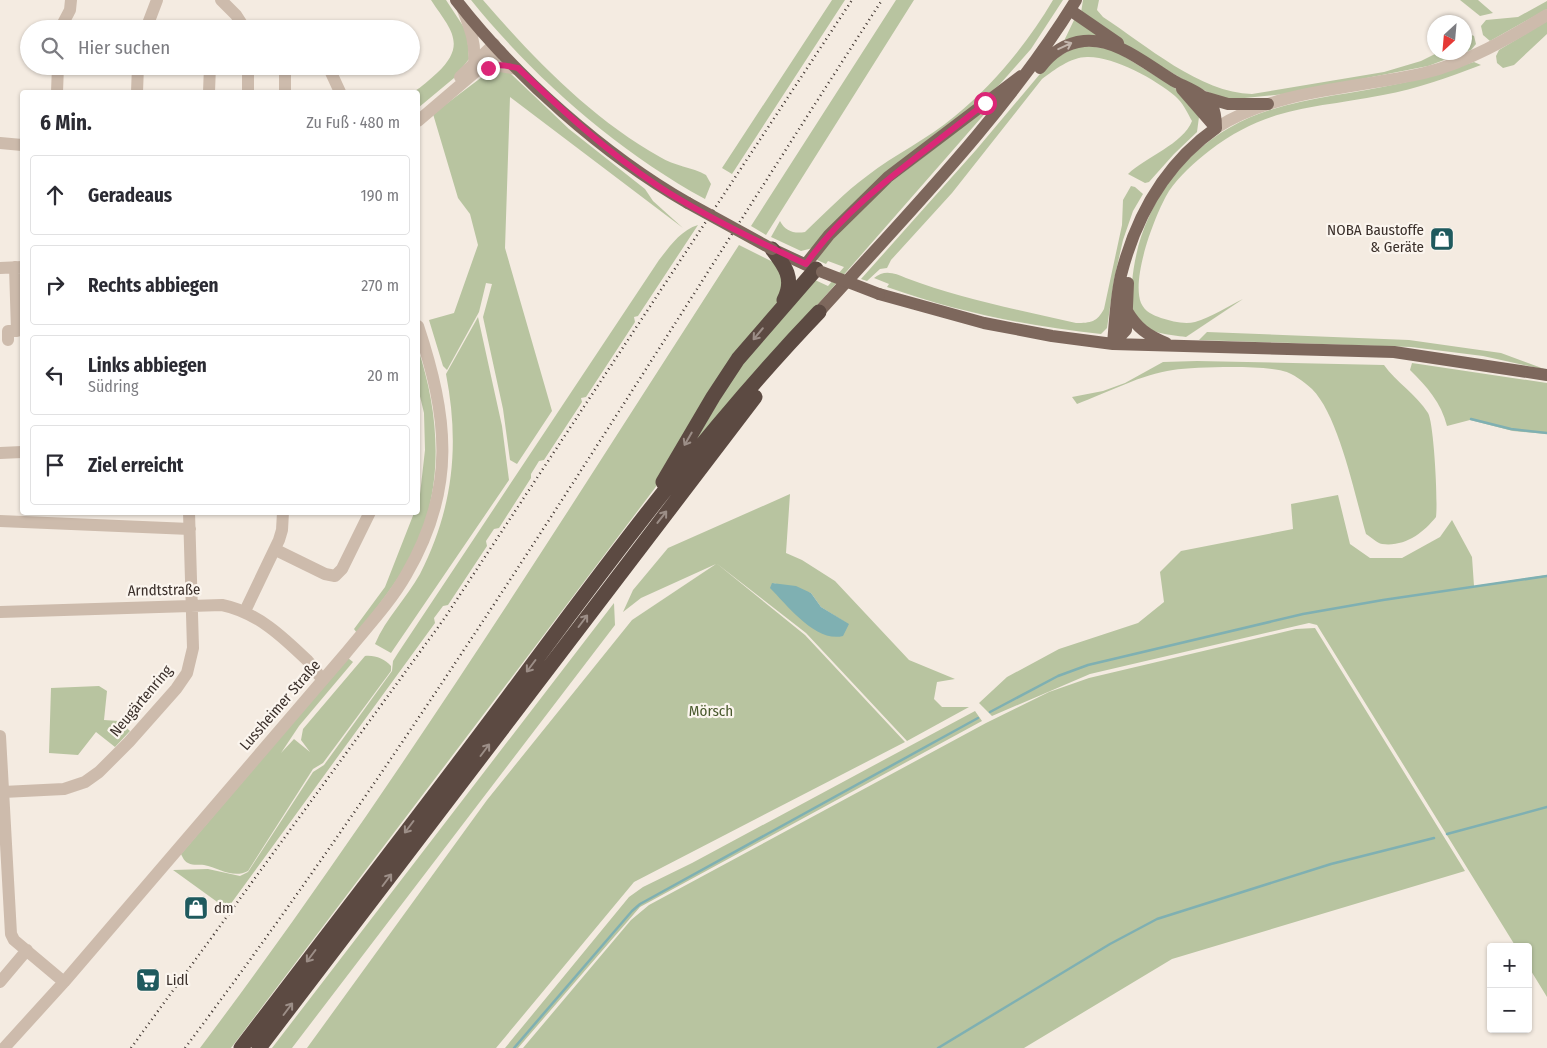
<!DOCTYPE html>
<html lang="de">
<meta charset="utf-8">
<style>
:root{--surface:#fff;--page:#f2f2f3;--text:#2b2b33;--muted:#7c7c81;--line:#e1e1e2}
body{margin:0;font-family:"Fira Sans Condensed",sans-serif;background:var(--page);color:var(--text)}
.controls{position:absolute;right:15px;bottom:15px;display:grid;overflow:hidden;border-radius:5px;box-shadow:0 1px 4px #0004}
.controls button{width:45px;height:45px;display:grid;place-items:center;padding:0;border:0;border-bottom:1px solid var(--line);background:var(--surface);color:var(--text);font:25px sans-serif}
.compass{position:absolute;left:1427px;top:15px;width:45px;height:45px;border-radius:50%;background:var(--surface);box-shadow:0 1px 4px #0004;rotate:206deg}
.stop{position:absolute;width:15px;height:15px;margin:-11px;border:4px solid #db2777;border-radius:50%;background:#fff}
.stop.end{background:#db2777;border-color:#fff;box-shadow:0 1px 5px #0008}
.list{margin:0;padding:0;list-style:none}
h2{display:flex;justify-content:space-between;align-items:center;height:65px;margin:0;padding:0 20px;font-size:21px}
h2 small{font-size:16px;font-weight:400;color:var(--muted)}
.list li{display:grid;grid-template-columns:32px 1fr auto;gap:15px;align-items:center;box-sizing:border-box;height:80px;margin:0 10px 10px;padding:0 10px;border:1px solid var(--line);border-radius:5px}
.list b{display:block;font-size:19px;white-space:nowrap}
.list p{margin:0;font-size:16px;white-space:nowrap;color:var(--muted)}
.list em{font-size:16px;font-style:normal;color:var(--muted)}
.icon{flex:none;width:28px;height:28px;fill:none;stroke:currentColor;stroke-width:2;stroke-linecap:round;stroke-linejoin:round}
.map{position:relative;flex:none;width:1547px;height:1048px;overflow:hidden}
.search{position:absolute;background:var(--surface);box-shadow:0 1px 4px #0004;left:20px;top:20px;width:400px;height:55px;display:flex;align-items:center;gap:12px;box-sizing:border-box;padding:0 18px;border-radius:28px;color:var(--muted);font-size:19px}
.panel{position:absolute;background:var(--surface);box-shadow:0 1px 4px #0004;left:20px;top:90px;width:400px;height:425px;border-radius:5px}
.map>svg:first-child{display:block}
</style>
<div class="map">
<svg width="1547" height="1048" viewBox="0 0 1547 1048">
<rect width="100%" height="100%" fill="#f4ebe1"/>
<!-- green -->
<path fill="#b8c4a0" fill-rule="evenodd" d="M431 0H446L467 32 469 59 454 78 418 108V92H413C422 87 429 80 437 73 468 44 450 29 431 0Z
M471 0H483C534 59 592 119 660 157 674 166 692 167 706 175L711 184 705 199C616 150 535 79 471 0Z
M832 0H845L732 174 722 168Z
M896 0H914L766 235 751 226Z
M1053 0H1063L1031 49 1000 84 813 248 801 251 771 237 780 221C785 231 794 234 805 232 825 213 845 192 867 176 895 154 928 139 955 116 994 84 1027 44 1053 0Z
M1083 0H1099L1097 10 1103 17C1146 45 1200 93 1252 94L1384 72 1421 61 1437 53 1464 52 1465 32 1474 36 1476 44 1471 50 1428 66 1285 94 1225 100 1191 84 1130 48 1081 13Z
M1460 0H1478L1493 13 1480 16Z
M1547 1V9L1490 41 1483 35 1481 26 1486 20 1518 17Z
M1075 18 1106 38 1063 43Z
M1547 21V34L1514 65 1503 68 1497 63 1496 56 1499 50Z
M1078 45 1112 49 1172 86 1181 93 1199 117 1197 132 1174 154 1149 182 1145 183 1128 174C1146 157 1183 144 1192 121 1187 112 1183 103 1175 96 1155 79 1113 56 1087 57 1071 57 1054 70 1042 79L952 193 891 260 887 268 880 269 867 281 861 279 976 150 1050 62Z
M1474 62 1481 65C1449 77 1417 89 1383 95 1313 109 1269 105 1209 151 1195 162 1179 176 1169 191 1155 214 1131 278 1141 303 1145 312 1153 315 1161 318 1172 321 1184 325 1195 322 1211 317 1227 307 1243 299L1186 337C1170 335 1147 333 1137 320 1129 310 1131 294 1132 283 1137 219 1173 160 1229 128 1280 98 1340 97 1397 84 1423 79 1448 69 1474 62Z
M500 70 510 73 569 129 645 189 653 201 683 228 510 97 505 248 552 411 517 464 510 460 503 409 483 317 492 284 486 283 479 312 447 370 443 366 429 320 454 313 478 245 470 214 458 198 433 114 482 77 490 71Z
M995 102 756 375 677 473 739 366 815 280 828 286 844 267 828 261 826 264 817 260 818 256 868 200Z
M1131 186 1135 187 1143 194 1133 211 1123 240 1114 280 1107 328 1101 334C1028 326 957 312 887 287L889 284 874 278C884 269 895 273 906 278 962 299 1019 310 1076 323 1091 323 1097 322 1104 309L1122 225 1123 200Z
M698 225 638 316 634 317 635 322 586 397 581 398 582 402 544 460 539 461 531 474V478L499 528 494 529 486 541 487 546 448 605 443 606 434 618 435 623 227 909 173 870 208 869 240 876 248 872 313 772 324 765 392 671 393 661 398 653 659 260C670 246 681 230 698 225Z
M739 245 779 265 785 294 655 488 231 1048H200C394 790 564 516 739 245Z
M478 317 502 426 509 480 391 653 375 644C386 618 406 599 420 574 453 509 460 446 446 374Z
M1207 332 1409 340 1501 353 1547 370 1483 356 1411 347 1199 340Z
M418 349C440 415 445 490 412 554 397 583 377 607 357 633L354 629 385 587 414 513 418 512 425 450 424 413 418 388Z
M1197 361 1384 365C1396 382 1416 394 1428 413 1434 423 1438 502 1436 517 1423 533 1405 547 1382 544 1377 543 1371 537 1366 534 1355 496 1339 416 1312 389 1304 382 1293 373 1283 371 1261 365 1196 367 1173 370 1142 374 1107 393 1077 404L1072 397 1103 391 1125 383 1163 362Z
M1412 363 1547 383V434L1513 431 1470 420 1447 426C1441 402 1427 387 1410 370Z
M790 494 786 553 802 560 835 581 909 660 955 679 937 682 934 699 942 707H969L907 741 806 633 716 563 805 635 905 742 634 882 496 1048H307L487 800 632 620 716 564 641 598 623 612 633 590 668 548ZM773 583 811 593 821 607 848 624Z
M1338 495 1350 544 1370 558H1402L1440 537 1452 520 1472 557 1474 586 1547 575V997L1528 966V947H1516L1317 625 1309 623 1090 674 992 716 979 703 1007 677 1059 649 1138 623 1164 602 1160 572 1181 551 1293 529 1291 504Z
M614 603 615 625 292 1048H272Z
M1315 628 1465 871 1172 959 1024 1048H523L631 920 649 905 986 723 1049 692 1089 678 1296 629Z
M365 656C375 655 385 659 391 666V671L323 763 313 769 248 871C233 879 219 868 204 865 199 864 194 866 188 863 184 861 183 858 181 854L348 658 353 662 299 726 281 753 294 739 310 752 301 740 303 729Z
M99 686 107 691 104 720 119 721 130 731 115 747 96 732 78 755 49 753 51 688Z
M975 711 982 721 640 907 518 1048H505L629 897 643 887 692 863Z"/>
<!-- water -->
<path fill="#7fb0b2" d="M772 583 796 586 811 593 821 607 849 624 843 636C816 643 788 606 770 588Z"/>
<g fill="none" stroke-linecap="round" stroke-linejoin="round">
<!-- stream -->
<path stroke="#7fb0b2" stroke-width="2.5" d="M1471 419 1511 429 1547 433
M990 712 1058 676 1088 665 1303 614 1383 600 1547 576
M1447 834 1547 807
M514 1048 632 911 640 904 978 718
M938 1048 1110 944 1157 919 1331 864 1434 838"/>
<!-- minor -->
<path stroke="#cdbbac" stroke-width="12" d="M221 0 236 15 245 29
M463 10C470 28 476 43 474 63
M60 29 70 10 71 0
M146 29 157 0
M328 66 340 92
M483 69 494 65 517 69
M460 77 494 44
M57 92 58 66
M137 92 138 66
M209 92 210 66
M248 92V73
M285 92V75
M418 121 500 51
M1216 128C1277 89 1355 89 1424 73 1467 63 1509 38 1547 15
M0 143 22 145
M0 268 22 267
M8 340V331H17L15 267
M0 453 22 452
M0 521 190 529
M276 550 325 574 335 576 342 569 370 512
M245 611 279 540 282 530 283 512
M0 612 222 605C257 612 283 637 308 661 314 667 316 674 323 679
M0 736 11 934 14 940 64 982
M3 792 64 789 85 782 99 772 129 742 176 689 187 673 193 648 189 512
M0 982 27 950
M4 1048 64 982 346 653C367 627 390 603 406 575 457 488 448 417 418 326"/>
<!-- major -->
<path stroke="#7d675c" stroke-width="12" d="M456 0C515 76 604 155 688 203
M1070 10 1118 43
M1040 68C1051 53 1065 43 1084 41 1117 38 1147 65 1174 81 1187 88 1203 93 1212 106 1216 113 1216 121 1216 128
M1182 89 1216 128
M1204 97 1228 104H1268
M772 249 813 268
M806 264 829 235 888 177 1021 76
M879 294 984 323 1052 336 1113 344 1394 352 1547 375
M1127 311C1137 328 1147 335 1166 343
M819 312C909 212 1005 115 1076 0
M1113 344C1115 321 1116 297 1121 275 1136 216 1165 164 1216 128
M1113 344 1126 330 1128 283"/>
<!-- highway -->
<path stroke="#5c4a42" stroke-width="15" d="M772 249C785 266 795 279 784 300
M663 482 713 397 738 359 816 269
M241 1048C330 931 421 814 509 696 607 564 705 431 819 312
M259 1048 755 397"/>
<!-- rail -->
<path stroke="#3b302b" stroke-width="2.5" stroke-dasharray="1 4" stroke-linecap="butt" d="M131 1048 444 619 852 0
M185 1048C437 712 654 352 882 0"/>
<!-- major-bridge -->
<path stroke="#7d675c" stroke-width="12" d="M688 203 772 249
M822 272 879 294"/>
</g>
<!-- one-way arrows -->
<defs><path id="oneway-shaft" d="M-6 0H5M1.5-3L5.5 0L1.5 3" fill="none" stroke-width="1.6" stroke-linecap="round" stroke-linejoin="round" transform="scale(1.25)"/></defs>
<use stroke="#c2b5ac" href="#oneway-shaft" transform="translate(1065 46) rotate(-25)"/>
<g stroke="#9c8e87">
<use href="#oneway-shaft" transform="translate(758 334) rotate(130)"/>
<use href="#oneway-shaft" transform="translate(688 439) rotate(120)"/>
<use href="#oneway-shaft" transform="translate(662 517) rotate(-52)"/>
<use href="#oneway-shaft" transform="translate(583 621) rotate(-53)"/>
<use href="#oneway-shaft" transform="translate(531 666) rotate(127)"/>
<use href="#oneway-shaft" transform="translate(485 750) rotate(-53)"/>
<use href="#oneway-shaft" transform="translate(409 827) rotate(127)"/>
<use href="#oneway-shaft" transform="translate(387 880) rotate(-53)"/>
<use href="#oneway-shaft" transform="translate(311 956) rotate(127)"/>
<use href="#oneway-shaft" transform="translate(288 1009) rotate(-53)"/>
</g>
<g fill="none" stroke-linecap="round" stroke-linejoin="round">
<!-- route -->
<path stroke="#db2777" stroke-width="6" d="M488 68C498 63 507 66 518 68 562 110 607 152 658 186 704 216 756 241 806 264 853 197 923 155 985 103"/>
</g>
<!-- icons -->
<defs>
<symbol id="shop-square" viewBox="-11 -11 22 22"><rect x="-9" y="-9" width="18" height="18" rx="4" fill="#1f5a5e" stroke="#fbf5ee"/><path d="M-5-2.5h2.3a2.7 3.5 0 0 1 5.4 0H5L5.5 6h-11ZM-1.5-2.5h3a1.5 2.3 0 0 0-3 0Z" fill="#fff"/></symbol>
<symbol id="supermarket-square" viewBox="-11 -11 22 22"><rect x="-9" y="-9" width="18" height="18" rx="4" fill="#1f5a5e" stroke="#fbf5ee"/><path d="M-6-5.5h2.5l.6 2H6L4.5 2H-2.5L-4.4-4H-6ZM-1.5 3.2a1.3 1.3 0 1 0 .1 0ZM3 3.2a1.3 1.3 0 1 0 .1 0Z" fill="#fff"/></symbol>
</defs>
<g fill-rule="evenodd">
<use href="#shop-square" x="1428" y="225" width="28" height="28"/>
<use href="#shop-square" x="182" y="894" width="28" height="28"/>
<use href="#supermarket-square" x="134" y="966" width="28" height="28"/>
</g>
<g text-anchor="middle" stroke-width="4.5" stroke-linejoin="round" paint-order="stroke">
<!-- poi labels -->
<g font-size="15" fill="#3b302b" stroke="#fbf5ee" text-anchor="start">
<text x="1424" y="235" text-anchor="end">NOBA Baustoffe<tspan x="1424" dy="17">&amp; Geräte</tspan></text>
<text x="214" y="913">dm</text>
<text x="166" y="985">Lidl</text>
</g>
<!-- street labels -->
<g font-size="15" fill="#3b302b" stroke="#fbf5ee">
<text transform="translate(164 590) rotate(-1)" y="5">Arndtstraße</text>
<text transform="translate(141 701) rotate(-50)" y="5">Neugärtenring</text>
<text transform="translate(280 705) rotate(-49)" y="5">Lussheimer Straße</text>
</g>
<!-- park labels -->
<g font-size="15" fill="#4a5a2e" stroke="#fbf5ee">
<text x="711" y="716">Mörsch</text>
</g>
</g>
</svg>
<div class="controls">
<button>+</button>
<button>−</button>
</div>
<svg class="compass" viewBox="-18 -18 36 36"><path d="M0-13l5 13h-10z" fill="#e53935"/><path d="M0 13l5-13h-10z" fill="#7c7c81"/></svg>
<div class="stop" style="left:985px;top:103px"></div>
<div class="stop end" style="left:488px;top:68px"></div>
<div class="search"><svg class="icon" aria-label="search" viewBox="0 0 24 24"><circle cx="10" cy="10" r="6"/><path d="M15 15l6 6"/></svg>Hier suchen</div>
<section class="panel">
<h2>6 Min.<small>Zu Fuß · 480 m</small></h2>
<ul class="list">
<li><svg class="icon" aria-label="ahead" viewBox="0 0 24 24"><path d="M12 20V5M6 11l6-6 6 6"/></svg><div><b>Geradeaus</b></div><em>190 m</em></li>
<li><svg class="icon" aria-label="right" viewBox="0 0 24 24"><path d="M7 20v-9h11M14 6l5 5-5 5"/></svg><div><b>Rechts abbiegen</b></div><em>270 m</em></li>
<li><svg class="icon" aria-label="left" viewBox="0 0 24 24"><path d="M17 20v-9H6M10 6l-5 5 5 5"/></svg><div><b>Links abbiegen</b><p>Südring</p></div><em>20 m</em></li>
<li><svg class="icon" aria-label="arrive" viewBox="0 0 24 24"><path d="M6 21V4h12l-3 4 3 4H6"/></svg><div><b>Ziel erreicht</b></div></li>
</ul>
</section>
</div>
